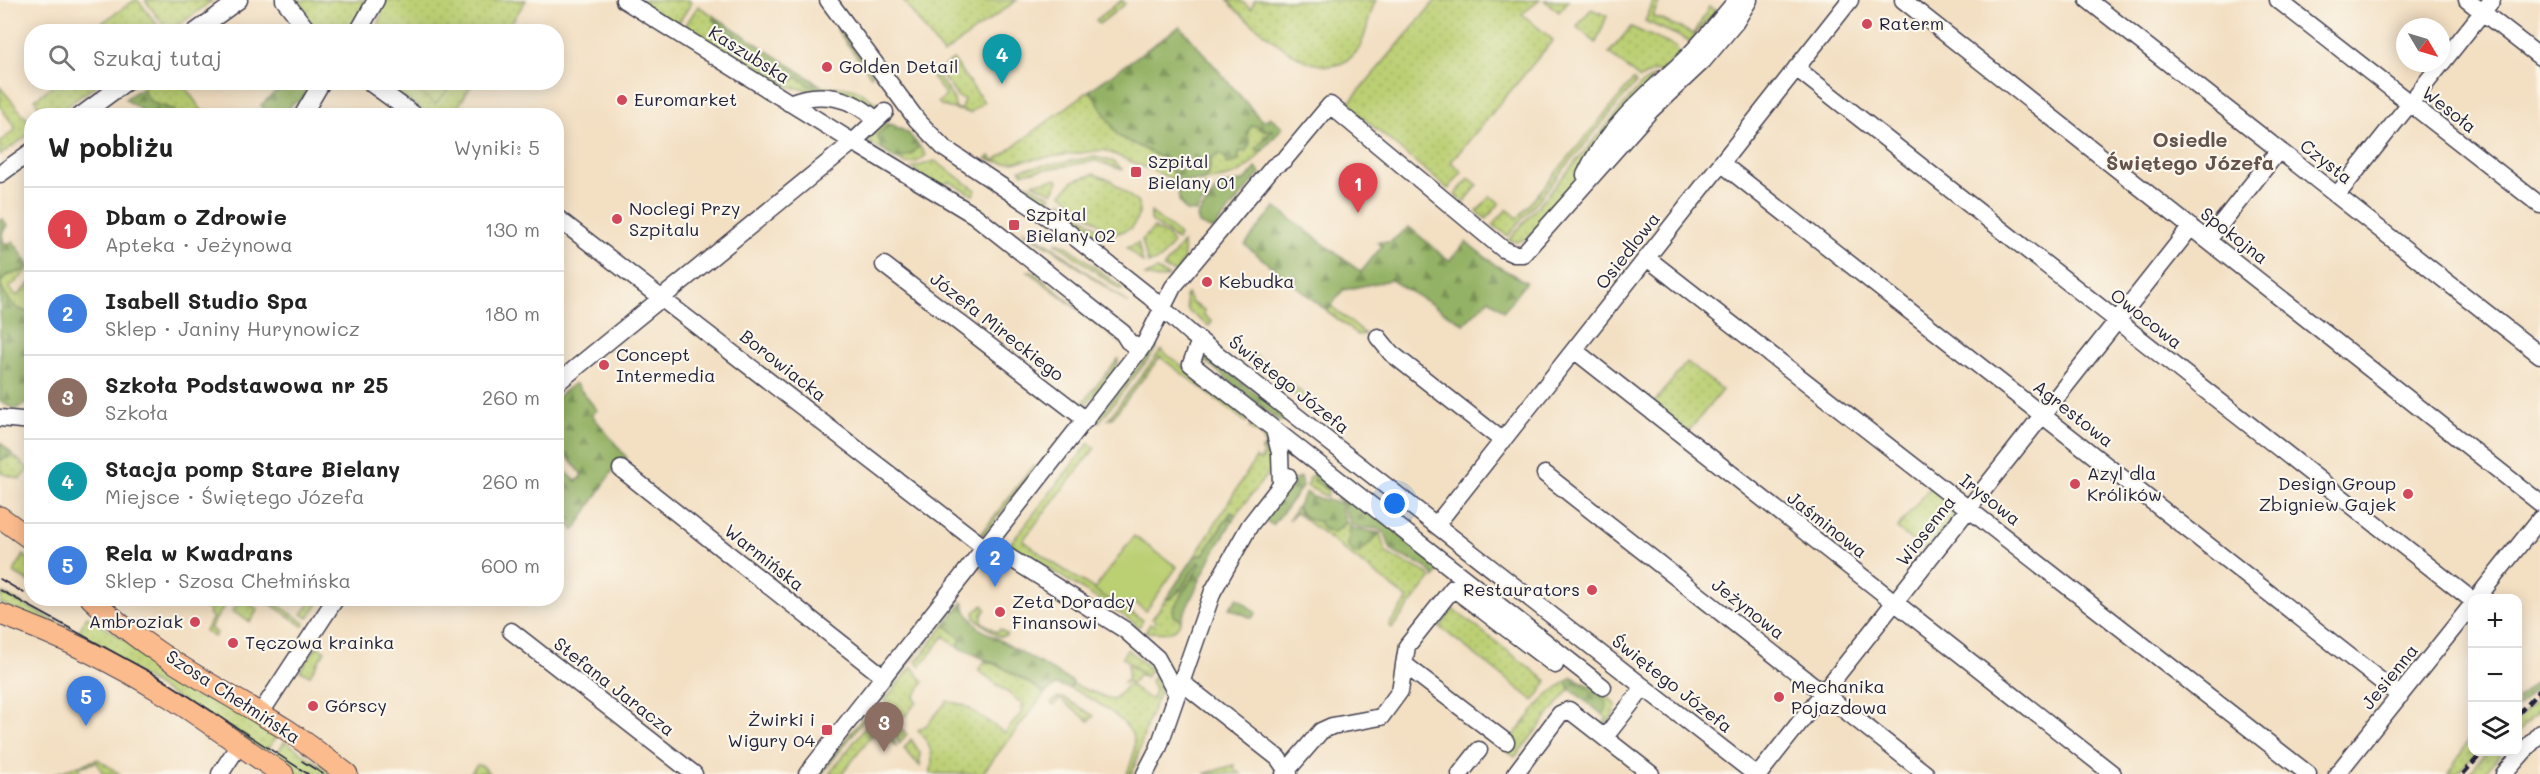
<!DOCTYPE html>
<html lang="pl">
<meta charset="utf-8">
<style>
:root{--surface:#fff;--page:#f6f6f6;--text:#222;--muted:#767676;--line:#e0e0e0;--accent:#d1495b}
body{margin:0;font-family:Mali,sans-serif;background:var(--page);color:var(--text)}
.controls{position:absolute;right:18px;bottom:18px;display:grid;overflow:hidden;border-radius:12px;box-shadow:0 3px 15px #0003}
.controls button{width:54px;height:54px;display:grid;place-items:center;padding:0;border:0;border-bottom:2px solid var(--line);background:var(--surface);color:var(--text);font:30px sans-serif}
.compass{position:absolute;left:2396px;top:18px;width:54px;height:54px;border-radius:50%;background:var(--surface);box-shadow:0 3px 15px #0003;rotate:128deg}
.you{position:absolute;left:1395px;top:504px;width:21px;height:21px;margin:-15px;border:4px solid #fff;border-radius:50%;background:#1a73e8;box-shadow:0 0 0 9px #1a73e833}
.badge{display:grid;place-items:center;width:39px;height:39px;border-radius:50%;background:var(--accent);color:#fff;font-size:20px;font-weight:700}
.pin{position:absolute;translate:-50% -50px;filter:drop-shadow(0 2px 3px #0008)}
.pin::after{content:'';position:absolute;top:32px;width:21px;height:18px;background:inherit;clip-path:polygon(0 0,100% 0,50% 100%)}
.list{margin:0;padding:0;list-style:none}
h2{display:flex;justify-content:space-between;align-items:center;height:78px;margin:0;padding:0 24px;font-size:26px}
h2 small{font-size:20px;font-weight:400;color:var(--muted)}
.list li{display:grid;grid-template-columns:39px 1fr auto;gap:18px;align-items:center;box-sizing:border-box;height:84px;padding:0 24px;border-top:2px solid var(--line)}
.list b{display:block;font-size:22px;white-space:nowrap}
.list p{margin:0;font-size:20px;white-space:nowrap;color:var(--muted)}
.list em{font-size:20px;font-style:normal;color:var(--muted)}
.icon{flex:none;width:33px;height:33px;fill:none;stroke:currentColor;stroke-width:2;stroke-linecap:round;stroke-linejoin:round}
.map{position:relative;flex:none;width:2540px;height:774px;overflow:hidden}
.search{position:absolute;background:var(--surface);box-shadow:0 3px 15px #0003;left:24px;top:24px;width:540px;height:66px;display:flex;align-items:center;gap:15px;box-sizing:border-box;padding:0 21px;border-radius:24px;color:var(--muted);font-size:22px}
.panel{position:absolute;background:var(--surface);box-shadow:0 3px 15px #0003;left:24px;top:108px;width:540px;height:498px;border-radius:24px}
.map>svg:first-child{display:block}
</style>
<div class="map">
<svg width="2540" height="774" viewBox="0 0 2540 774">
<defs>
<pattern id="grass-dots" width="8" height="8" patternUnits="userSpaceOnUse" patternTransform="scale(1.5)"><rect width="8" height="8" fill="#bbcf73"/><path d="M2 2h.1M6 6h.1" fill="none" stroke="#a0b164" stroke-width="1.8" stroke-linecap="round"/></pattern>
<pattern id="forest-firs" width="22" height="20" patternUnits="userSpaceOnUse" patternTransform="scale(1.5)"><rect width="22" height="20" fill="#94b265"/><path d="M5 1l3.5 6h-7zM16 11l3.5 6h-7z" fill="#789054"/></pattern>
<pattern id="garden-furrows" width="10" height="10" patternUnits="userSpaceOnUse" patternTransform="scale(1.5)"><rect width="10" height="10" fill="#bbcf73"/><path d="M-1 1l2-2M0 10L10 0M9 11l2-2" fill="none" stroke="#a0b164"/></pattern>
</defs>
<rect width="100%" height="100%" fill="#fbf7ec"/>
<filter id="ink" filterUnits="userSpaceOnUse"><feTurbulence type="fractalNoise" baseFrequency=".0167" numOctaves="2"/><feDisplacementMap in="SourceGraphic" scale="12" xChannelSelector="R" yChannelSelector="G"/><feConvolveMatrix kernelMatrix="1 2 1 2 8 2 1 2 1" color-interpolation-filters="sRGB"/></filter>
<filter id="wash" filterUnits="userSpaceOnUse"><feTurbulence type="fractalNoise" baseFrequency=".008" numOctaves="4" result="noise"/><feDisplacementMap in="SourceGraphic" scale="24" xChannelSelector="R" yChannelSelector="G"/><feGaussianBlur stdDeviation="1.35" result="paint"/><feColorMatrix in="noise" values="0 0 0 0 0 0 0 0 0 0 0 0 0 0 0 0 0 1.4 0 .05"/><feComposite in="paint" operator="in"/></filter>
<g filter="url(#wash)">
<rect width="100%" height="100%" fill="#f3dfc2"/>
<!-- grass -->
<path fill="url(#grass-dots)" stroke="#6e7857" stroke-width="1.5" d="M135 0H138L162 31H90Z
M145 0H213L169 32Z
M290 0H365L359 15 346 32 318 31Z
M384 0H526L506 31 377 32Z
M634 0H688L692 2 679 22 676 23Z
M903 0H1017L943 54Z
M1122 0 1125 4 1099 24 1096 20Z
M1228 0H1240L1251 9 1255 0H1376C1368 15 1368 34 1359 48 1332 89 1283 49 1259 29 1248 20 1236 12 1228 0Z
M1436 0H1540L1522 14 1553 40 1451 162 1462 172 1448 189 1347 105Z
M1544 0H1569L1559 12Z
M1654 0H1660L1653 16 1694 34 1709 7 1716 10 1690 41 1645 21Z
M698 6 714 16 713 20 738 41 741 50 755 57 762 65 775 66 778 73 775 81 761 76 683 29Z
M1591 9 1607 16 1596 43 1577 27Z
M1631 27 1676 47 1679 54 1662 71 1652 72 1640 79 1609 53Z
M839 29 873 74 871 76 837 30Z
M953 60 984 102 970 113 942 106 938 102 946 96 932 76 935 73 954 99 955 108 961 110 964 99 958 97 938 71Z
M1655 76 1574 185 1527 239 1516 242 1509 240 1641 85Z
M798 77C818 95 829 83 851 88 860 90 871 100 879 105L884 101 885 105 877 114 803 89 783 86Z
M1633 80 1636 83 1508 236 1493 225 1507 209 1518 218Z
M58 82H99V83L54 115H42L35 99Z
M148 83H182L205 115H177L174 110 152 103 145 97 143 87Z
M380 83H473L452 116 430 115Z
M0 87 32 125 31 133 0 155V142L16 129 0 106Z
M1090 90 1118 136 1166 160 1177 181 1104 150 1004 163 986 159 990 156 994 161Z
M885 123 893 125 886 127 911 155 919 146 926 155 917 162 906 164 871 144 867 139Z
M1255 125 1273 129V132L1264 137 1259 151 1263 150C1243 176 1234 177 1203 181L1209 173 1211 158 1219 154 1225 157 1239 152 1251 126Z
M1095 157 1114 162 1123 170 1096 161 1022 173 1020 169Z
M935 161 976 190 973 195 950 182 937 186 912 168Z
M1094 174 1110 180 1138 203 1139 214 1132 228 1113 235 1062 194 1073 181Z
M1469 178 1478 185 1464 202 1455 195Z
M1056 179 1058 181 1053 193 1033 183Z
M1026 184 1052 197 1051 200 1045 202 1021 190 1022 185Z
M1490 196 1500 203 1486 219 1477 212Z
M1061 201 1066 203 1106 235C1089 234 1063 219 1061 201Z
M1151 212 1176 232 1179 236 1177 240 1150 220Z
M1154 228 1168 236 1173 243 1161 259 1148 264 1142 240Z
M1022 229 1052 246 1129 304 1050 247 1027 235Z
M1055 242 1066 245 1123 289 1120 290Z
M1138 243 1143 263 1127 248Z
M1183 243 1184 258 1176 273 1163 268Z
M27 262 31 268 9 288 17 296 31 283V311C16 314 4 296 0 283L6 276 25 270Z
M1156 270 1169 276 1158 279 1145 276Z
M1028 271H1032L1122 344Z
M1187 294 1192 303 1204 310V315L1212 322 1209 326 1188 311 1185 297Z
M1331 306 1365 334 1358 335 1327 311Z
M1155 346 1157 348 1099 422 1098 417Z
M1161 350 1277 440 1266 456 1275 464 1236 515 1231 512 1203 555 1195 556 1256 458 1260 461 1264 454 1261 451 1263 448 1268 451 1270 449 1265 446 1262 436 1249 427 1251 423 1248 420 1246 422 1160 357 1112 418 1108 419Z
M1253 354 1311 400 1308 405 1249 358Z
M1119 358 1116 368 1084 407H1079Z
M1687 362 1722 390 1688 432 1653 404Z
M1089 443 1095 448 1023 540 1050 561 1143 620 1139 627 1123 615 1010 544Z
M14 456 29 469 20 479 0 473V460Z
M1033 466 1035 469 984 534 979 536Z
M1317 472 1323 488 1328 490 1327 497 1307 486 1309 477Z
M1930 487 1955 506V514L1926 552 1897 529Z
M1297 507 1300 514 1341 529 1346 522 1369 543 1380 533 1386 553 1427 573 1431 579 1392 628 1389 625 1408 599 1296 513 1289 520Z
M24 555 31 563V583L13 573Z
M1198 562 1201 566 1181 594 1174 616 1181 620C1176 637 1160 632 1145 632L1150 624 1154 625 1156 621 1152 619 1166 599H1170L1181 589Z
M2 593 78 633 87 616 277 735 266 753 76 636 0 603Z
M956 597 960 599 881 699V695Z
M192 599H229L210 628 217 633 214 637 205 631 213 618 209 614 210 611Z
M263 599H269L305 623 303 626Z
M313 599H321L308 618 302 614Z
M241 600 258 609 250 622 232 611Z
M983 605 986 609 982 615V622L997 632 1000 629 1007 634 1005 636H998L975 618 974 612Z
M1453 609 1547 681 1534 701 1440 627Z
M945 625 961 639 958 647 944 636 920 667 916 662Z
M317 646 325 651 310 675 300 671Z
M985 661 1002 667 1045 693 982 774H930C935 757 931 743 918 730L927 725 947 701 964 705 1005 733 1023 711 1021 709 1024 705 978 670Z
M1128 664 1146 677 1139 675 1132 683 1127 681 1123 684 1128 677Z
M912 667 924 682 914 697 917 702 905 716 899 717 885 700Z
M1155 675 1160 692 1149 718 1132 774H1127C1131 762 1137 750 1133 737 1127 718 1087 696 1070 688L1072 684 1113 700 1129 684 1151 700 1155 691 1151 681Z
M1572 677 1602 691 1616 705C1614 714 1610 723 1601 726L1607 718 1602 714 1606 710Z
M1567 681 1570 689 1515 757 1503 748 1546 696Z
M2540 696V708L2518 733V719Z
M1057 698H1064L1094 716 1089 721 1060 699 1054 705 1051 703Z
M869 710 871 711 822 774H818Z
M875 715 886 721 896 746 876 730 842 774H829Z
M891 721 907 734 899 744Z
M911 739 920 753V766L904 749Z
M285 741 333 774H299L273 759Z
M2468 741 2472 743V752H2477L2457 774H2448Z
M2487 752H2502L2483 774H2469Z
M98 759 120 774H103L97 762 79 767 80 771 74 774H54Z
M477 765 483 766 489 773 470 774Z
M1234 765 1235 770 1241 774H1204Z"/>
<!-- forest -->
<path fill="url(#forest-firs)" stroke="#5b6a50" stroke-width="1.5" d="M714 16 826 89 819 93 798 77 783 86 775 81 778 73 775 66 762 65 755 57 741 50 738 41 713 20Z
M1180 26 1261 120H1266L1270 117 1283 127 1263 150 1259 151 1256 148 1273 130 1263 131 1257 126H1251L1247 133 1250 143 1246 151 1239 152V161L1226 164 1225 157 1219 154 1211 158 1209 173 1203 181H1177L1166 160 1118 136 1090 90Z
M285 83H315L304 99 291 104 290 115H269L261 105Z
M143 87C146 104 158 105 174 110L177 115H148L125 99Z
M893 125 908 133 919 146 911 155 895 159 883 150 877 135 886 127Z
M1256 168 1260 173 1213 230 1199 224 1197 217 1219 186 1246 180Z
M1207 186 1210 192 1196 212 1186 211 1179 201 1178 188Z
M1275 207 1361 272 1382 246 1377 242H1390L1409 227 1449 261 1466 242 1497 266 1526 282 1504 311 1489 299 1464 324 1391 280 1343 290 1327 311 1245 245Z
M3 219 7 225 2 233 3 242 8 245 13 241 27 262 25 270 6 276 0 283C4 296 16 314 31 311V402L15 409 0 402V220Z
M1202 352 1285 416 1283 421H1279L1199 356Z
M575 383 597 410 592 415 627 458 615 467 574 531 557 511 556 470H564L576 481 581 478V473L557 445V397Z
M0 442 14 456 0 460Z
M1317 472 1332 481 1328 490 1313 480Z
M1300 477 1302 487 1273 525 1264 520 1293 481Z
M1341 489 1442 566 1434 578C1428 562 1404 560 1392 551 1388 546 1388 537 1384 533 1378 525 1360 531 1351 524L1341 501 1337 499Z
M1306 492 1313 497 1340 503 1346 522 1333 533 1321 527 1320 521C1309 522 1302 517 1297 507Z
M1231 512 1236 515 1211 557 1181 620 1174 616 1173 609 1201 563 1198 562 1181 589 1170 599H1166L1195 556 1203 555Z
M1350 528 1380 533C1370 540 1367 550 1356 554L1348 547Z
M1238 598 1256 613 1252 618 1229 608Z
M963 602 967 613 980 629 1073 682 1070 688 1056 685 1045 693 1002 667 958 647 961 639 945 625Z
M1572 677 1606 700V710L1602 714 1570 689 1567 681Z
M2540 678V684L2518 707V698Z"/>
<!-- park -->
<path fill="#bbcf73" stroke="#6e7857" stroke-width="1.5" d="M407 82H454V83L435 104Z
M1134 536 1177 567 1146 611 1133 602 1126 611 1094 590Z"/>
<!-- garden -->
<path fill="url(#garden-furrows)" stroke="#6e7857" stroke-width="1.5" d="M1128 649 1150 669 1146 677 1122 657Z"/>
</g>
<g filter="url(#ink)">
<g fill="none" stroke-linecap="round" stroke-linejoin="round">
<defs>
<path id="minor" d="M284 0 309 32
M828 0 917 120 944 148 1058 224 1150 297 1190 333 1755 774
M1903 0 2540 503
M2088 0 2540 355
M2278 0 2540 205
M2467 0 2540 57
M195 32 239 0
M358 32 376 0
M1796 68 2472 600
M369 82 416 116
M789 103C821 90 852 97 876 120
M885 112 853 142 974 215 1123 333 1128 341 1140 350
M80 116 126 82
M302 116 322 82
M1721 163 2400 696
M0 174 32 151
M1585 175C1604 132 1644 97 1678 66 1700 46 1718 22 1737 0
M2337 195 2492 0
M556 217 985 548
M2208 240 2279 150
M1647 258 2308 774
M884 265 1086 420
M1378 337 1391 353 1503 441
M1200 340 1191 364 1603 687
M1574 350 2113 774
M556 384 853 142 624 0
M0 418 32 421
M1274 430 1280 453 1281 485
M621 469 884 677
M1545 474 1926 774
M1436 525 1850 0
M988 544 1125 630 1157 658 1176 693
M2477 598 2540 519
M511 631 694 774
M1404 664 1506 742
M1180 681 1278 758 1289 774
M260 714 336 598
M1605 737 1644 687
M220 774 239 745
M807 774 1145 343 1173 287 1273 167 1285 159 1330 105 1503 249 1514 254H1523L1651 110 1703 61 1735 23 1749 0
M1145 774 1158 749 1213 591 1250 525 1288 476
M1284 774 1321 731 1332 726 1381 717 1400 691 1407 646 1453 588 1555 665
M1460 774 1479 750
M1515 774 1560 714 1569 710 1651 774
M1759 774 2191 227
M2337 774 2472 605
M2504 774 2540 733"/>
<path id="major" d="M0 517 32 540
M91 598C146 653 220 688 284 728 306 742 326 759 347 774
M0 614C58 635 113 662 165 694 206 719 243 749 283 774"/>
</defs>
<!-- minor casing -->
<use href="#minor" stroke="#413e4f" stroke-width="19"/>
<!-- major casing -->
<use href="#major" stroke="#413e4f" stroke-width="23"/>
<!-- minor -->
<use href="#minor" stroke="#fff" stroke-width="16"/>
<!-- major -->
<use href="#major" stroke="#fbbb8d" stroke-width="21"/>
<!-- tram -->
<path stroke="#22223b" stroke-width="1.5" d="M0 579 24 593
M0 590 161 678 308 774
M302 761 323 774"/>
<!-- rail -->
<path stroke="#22223b" stroke-width="4.5" stroke-dasharray="9 4.5" stroke-linecap="butt" d="M2518 714 2540 690
M2463 774 2483 752"/>
</g>
</g>
<!-- markers -->
<g fill="#d1495b" stroke="#fbf7ec" stroke-width="2">
<circle cx="1867" cy="24" r="6"/>
<circle cx="827" cy="67" r="6"/>
<circle cx="622" cy="100" r="6"/>
<rect x="1130" y="166" width="12" height="12" rx="3"/>
<circle cx="617" cy="219" r="6"/>
<rect x="1008" y="219" width="12" height="12" rx="3"/>
<circle cx="1207" cy="282" r="6"/>
<circle cx="604" cy="365" r="6"/>
<circle cx="2075" cy="484" r="6"/>
<circle cx="2408" cy="494" r="6"/>
<circle cx="1592" cy="590" r="6"/>
<circle cx="1000" cy="612" r="6"/>
<circle cx="195" cy="622" r="6"/>
<circle cx="233" cy="643" r="6"/>
<circle cx="1779" cy="697" r="6"/>
<circle cx="313" cy="706" r="6"/>
<rect x="821" y="724" width="12" height="12" rx="3"/>
</g>
<g text-anchor="middle" stroke-width="4.5" stroke-linejoin="round" paint-order="stroke">
<!-- poi labels -->
<g font-size="18" fill="#22223b" stroke="#fbf7ec" text-anchor="start">
<text x="1879" y="30">Raterm</text>
<text x="839" y="73">Golden Detail</text>
<text x="634" y="106">Euromarket</text>
<text x="1148" y="168">Szpital<tspan x="1148" dy="21">Bielany 01</tspan></text>
<text x="629" y="215">Noclegi Przy<tspan x="629" dy="21">Szpitalu</tspan></text>
<text x="1026" y="221">Szpital<tspan x="1026" dy="21">Bielany 02</tspan></text>
<text x="1219" y="288">Kebudka</text>
<text x="616" y="361">Concept<tspan x="616" dy="21">Intermedia</tspan></text>
<text x="2087" y="480">Azyl dla<tspan x="2087" dy="21">Królików</tspan></text>
<text x="2396" y="490" text-anchor="end">Design Group<tspan x="2396" dy="21">Zbigniew Gajek</tspan></text>
<text x="1580" y="596" text-anchor="end">Restaurators</text>
<text x="1012" y="608">Zeta Doradcy<tspan x="1012" dy="21">Finansowi</tspan></text>
<text x="183" y="628" text-anchor="end">Ambroziak</text>
<text x="245" y="649">Tęczowa krainka</text>
<text x="1791" y="693">Mechanika<tspan x="1791" dy="21">Pojazdowa</tspan></text>
<text x="325" y="712">Górscy</text>
<text x="815" y="726" text-anchor="end">Żwirki i<tspan x="815" dy="21">Wigury 04</tspan></text>
</g>
<!-- street labels -->
<g font-size="18" fill="#22223b" stroke="#fbf7ec">
<text transform="translate(749 55) rotate(32)" y="6">Kaszubska</text>
<text transform="translate(2449 110) rotate(38)" y="6">Wesoła</text>
<text transform="translate(2326 162) rotate(38)" y="6">Czysta</text>
<text transform="translate(2234 236) rotate(38)" y="6">Spokojna</text>
<text transform="translate(1628 251) rotate(-52)" y="6">Osiedlowa</text>
<text transform="translate(2146 319) rotate(38)" y="6">Owocowa</text>
<text transform="translate(997 327) rotate(38)" y="6">Józefa Mireckiego</text>
<text transform="translate(783 366) rotate(38)" y="6">Borowiacka</text>
<text transform="translate(1289 385) rotate(38)" y="6">Świętego Józefa</text>
<text transform="translate(2073 414) rotate(38)" y="6">Agrestowa</text>
<text transform="translate(1990 500) rotate(38)" y="6">Irysowa</text>
<text transform="translate(1827 525) rotate(38)" y="6">Jaśminowa</text>
<text transform="translate(1926 531) rotate(-52)" y="6">Wiosenna</text>
<text transform="translate(764 558) rotate(38)" y="6">Warmińska</text>
<text transform="translate(1748 609) rotate(38)" y="6">Jeżynowa</text>
<text transform="translate(2390 677) rotate(-51)" y="6">Jesienna</text>
<text transform="translate(1672 684) rotate(38)" y="6">Świętego Józefa</text>
<text transform="translate(614 687) rotate(38)" y="6">Stefana Jaracza</text>
<text transform="translate(233 697) rotate(33)" y="6">Szosa Chełmińska</text>
</g>
<!-- neighbourhood labels -->
<g font-size="20" font-weight="bold" fill="#64524c" stroke="#fbf7ec">
<text x="2190" y="147">Osiedle<tspan x="2190" dy="23">Świętego Józefa</tspan></text>
</g>
</g>
</svg>
<div class="controls">
<button>+</button>
<button>−</button>
<button><svg class="icon" aria-label="layers" viewBox="0 0 24 24"><path d="M12 4l9 5-9 5-9-5zM3 14l9 5 9-5"/></svg></button>
</div>
<svg class="compass" viewBox="-18 -18 36 36"><path d="M0-13l5 13h-10z" fill="#e53935"/><path d="M0 13l5-13h-10z" fill="#767676"/></svg>
<div class="you"></div>
<div class="pin badge" style="left:1358px;top:213px;background:#e0444e">1</div>
<div class="pin badge" style="left:995px;top:587px;background:#3f7fe0">2</div>
<div class="pin badge" style="left:884px;top:752px;background:#8d6e63">3</div>
<div class="pin badge" style="left:1002px;top:84px;background:#0f9aa8">4</div>
<div class="pin badge" style="left:86px;top:726px;background:#3f7fe0">5</div>
<div class="search"><svg class="icon" aria-label="search" viewBox="0 0 24 24"><circle cx="10" cy="10" r="6"/><path d="M15 15l6 6"/></svg>Szukaj tutaj</div>
<section class="panel">
<h2>W pobliżu<small>Wyniki: 5</small></h2>
<ul class="list">
<li><span class="badge" style="background:#e0444e">1</span><div><b>Dbam o Zdrowie</b><p>Apteka · Jeżynowa</p></div><em>130 m</em></li>
<li><span class="badge" style="background:#3f7fe0">2</span><div><b>Isabell Studio Spa</b><p>Sklep · Janiny Hurynowicz</p></div><em>180 m</em></li>
<li><span class="badge" style="background:#8d6e63">3</span><div><b>Szkoła Podstawowa nr 25</b><p>Szkoła</p></div><em>260 m</em></li>
<li><span class="badge" style="background:#0f9aa8">4</span><div><b>Stacja pomp Stare Bielany</b><p>Miejsce · Świętego Józefa</p></div><em>260 m</em></li>
<li><span class="badge" style="background:#3f7fe0">5</span><div><b>Rela w Kwadrans</b><p>Sklep · Szosa Chełmińska</p></div><em>600 m</em></li>
</ul>
</section>
</div>
